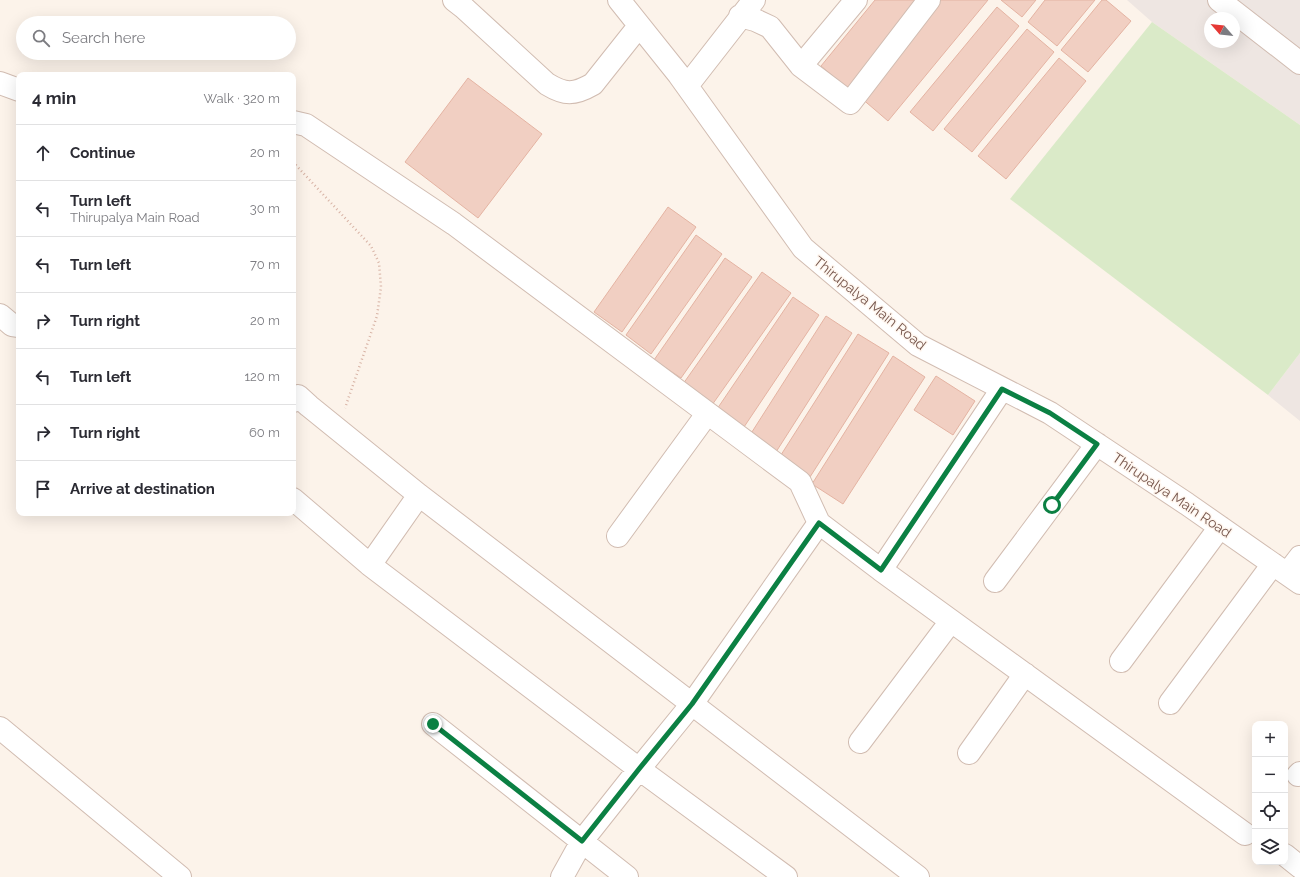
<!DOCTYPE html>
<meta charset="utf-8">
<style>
:root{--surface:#fff;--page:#f2f2f3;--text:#2b2b33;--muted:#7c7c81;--line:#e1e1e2}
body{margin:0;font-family:Raleway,sans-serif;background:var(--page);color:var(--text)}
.controls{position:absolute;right:12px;bottom:12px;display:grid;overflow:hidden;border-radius:8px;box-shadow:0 4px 16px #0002}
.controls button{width:36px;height:36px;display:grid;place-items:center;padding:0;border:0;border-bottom:1px solid var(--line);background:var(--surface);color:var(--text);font:20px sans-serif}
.compass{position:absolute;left:1204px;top:12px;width:36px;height:36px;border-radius:50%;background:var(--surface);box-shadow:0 4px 16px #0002;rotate:298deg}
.stop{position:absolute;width:12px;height:12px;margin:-9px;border:3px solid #0b8043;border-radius:50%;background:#fff}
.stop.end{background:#0b8043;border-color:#fff;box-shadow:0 1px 4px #0008}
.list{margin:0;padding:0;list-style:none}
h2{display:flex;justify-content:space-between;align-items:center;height:52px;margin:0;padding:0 16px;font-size:17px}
h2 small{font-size:13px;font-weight:400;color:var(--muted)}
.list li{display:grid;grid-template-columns:26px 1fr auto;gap:12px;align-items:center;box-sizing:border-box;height:56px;padding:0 16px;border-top:1px solid var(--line)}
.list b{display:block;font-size:15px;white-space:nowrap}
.list p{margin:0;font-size:13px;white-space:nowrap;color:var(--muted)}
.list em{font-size:13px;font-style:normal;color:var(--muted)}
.icon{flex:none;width:22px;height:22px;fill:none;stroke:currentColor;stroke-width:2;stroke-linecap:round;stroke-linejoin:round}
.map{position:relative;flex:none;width:1300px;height:877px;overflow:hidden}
.search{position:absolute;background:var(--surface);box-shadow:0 4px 16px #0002;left:16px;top:16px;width:280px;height:44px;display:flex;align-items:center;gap:10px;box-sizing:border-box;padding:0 14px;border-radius:22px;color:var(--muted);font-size:15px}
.panel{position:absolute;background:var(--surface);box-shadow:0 4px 16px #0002;left:16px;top:72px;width:280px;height:444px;border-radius:8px}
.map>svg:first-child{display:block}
</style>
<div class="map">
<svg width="1300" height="877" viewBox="0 0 1300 877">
<rect width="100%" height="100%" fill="#fcf3ea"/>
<!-- industrial -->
<path fill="#eee6e2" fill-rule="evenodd" d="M1127 0H1300V125L1152 22ZM1210 18H1234V42H1210Z
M1300 353V421L1268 395Z"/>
<!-- green -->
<path fill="#daeac8" d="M1152 22 1300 125V353L1268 395 1010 199Z"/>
<!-- building -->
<path fill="#f1cfc2" stroke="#e4b3a2" d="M875 0H921L848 89 821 66Z
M940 0H988L888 121 860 97Z
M1001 0H1036L1022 17Z
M1045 0H1095L1057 46 1028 22Z
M1102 0H1106L1131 21 1088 72 1061 50Z
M997 7 1019 26 933 131 910 112Z
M1027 29 1054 52 972 152 944 129Z
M1059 58 1086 81 1006 179 978 156Z
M468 78 542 134 478 218 405 162Z
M668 207 696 227 622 332 594 312Z
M696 235 722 254 651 354 626 335Z
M725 258 752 277 681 378 654 360Z
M762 272 791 293 712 405 683 384Z
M793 297 819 315 742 430 715 412Z
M826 316 852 333 776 452 750 435Z
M858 334 889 353 810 477 779 458Z
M893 356 925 377 843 504 812 484Z
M936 376 975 401 953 435 914 410Z"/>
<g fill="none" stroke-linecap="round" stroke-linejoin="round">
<defs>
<path id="minor" d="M454 0 463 7 547 84C565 95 574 95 593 84L639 26
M619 0 679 75 803 248 918 345 1050 413 1187 504 1300 583
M1219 0 1300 63
M740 16 755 20 770 27 801 66 850 103 929 0
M801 66 856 0
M0 83 19 90
M687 86 754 0
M293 122 306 125 454 224 800 482 819 523 881 570 1002 389
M0 315 12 325 19 326
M293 401 298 396 309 406 419 495 918 877
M293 499 370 565 639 769 786 877
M618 536 707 414
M370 565 419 495
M881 570 1245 834
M1287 574 1300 557
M995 581 1097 444
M1121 661 1220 527
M1170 703 1273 564
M433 724 627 877
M0 728 180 877
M860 742 951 621
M969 753 1025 674
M1298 775 1300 773
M1285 855 1300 867
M562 877 582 841 639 769 692 704 819 523"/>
</defs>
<!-- minor casing -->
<use href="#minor" stroke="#d1bcb1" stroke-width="24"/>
<!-- path -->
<path stroke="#d7b2a4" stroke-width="2.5" stroke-dasharray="1 3" stroke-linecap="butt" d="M293 162 371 246 379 263 381 287 377 316 345 408"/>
<!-- minor -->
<use href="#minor" stroke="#fff" stroke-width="22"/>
</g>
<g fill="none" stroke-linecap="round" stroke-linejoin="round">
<!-- route -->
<path stroke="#0b8043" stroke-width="5" d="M433 724 582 841 639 769 692 704 819 523 881 570 1002 389 1050 413 1097 444 1052 505"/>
</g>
<g text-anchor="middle" stroke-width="3" stroke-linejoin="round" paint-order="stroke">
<!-- street labels -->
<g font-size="14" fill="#77574d" stroke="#fff7f0">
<text transform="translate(870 303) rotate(39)" y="5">Thirupalya Main Road</text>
<text transform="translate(1172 495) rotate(34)" y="5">Thirupalya Main Road</text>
</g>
</g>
</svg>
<div class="controls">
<button>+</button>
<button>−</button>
<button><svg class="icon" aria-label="locate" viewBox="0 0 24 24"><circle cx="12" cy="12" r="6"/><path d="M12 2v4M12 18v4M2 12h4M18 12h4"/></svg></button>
<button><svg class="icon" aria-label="layers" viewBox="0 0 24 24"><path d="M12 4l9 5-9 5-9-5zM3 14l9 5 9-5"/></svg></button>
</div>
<svg class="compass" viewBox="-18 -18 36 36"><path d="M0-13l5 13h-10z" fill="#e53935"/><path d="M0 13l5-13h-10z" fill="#7c7c81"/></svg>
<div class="stop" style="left:1052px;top:505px"></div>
<div class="stop end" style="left:433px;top:724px"></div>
<div class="search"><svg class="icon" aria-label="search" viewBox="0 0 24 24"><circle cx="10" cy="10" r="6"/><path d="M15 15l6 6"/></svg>Search here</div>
<section class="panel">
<h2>4 min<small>Walk · 320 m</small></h2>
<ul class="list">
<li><svg class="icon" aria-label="ahead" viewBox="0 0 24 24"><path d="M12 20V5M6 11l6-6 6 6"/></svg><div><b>Continue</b></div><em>20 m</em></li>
<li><svg class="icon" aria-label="left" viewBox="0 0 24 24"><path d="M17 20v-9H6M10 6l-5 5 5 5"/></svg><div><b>Turn left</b><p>Thirupalya Main Road</p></div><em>30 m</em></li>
<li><svg class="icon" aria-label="left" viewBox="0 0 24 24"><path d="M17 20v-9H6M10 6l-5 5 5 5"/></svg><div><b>Turn left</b></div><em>70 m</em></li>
<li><svg class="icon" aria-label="right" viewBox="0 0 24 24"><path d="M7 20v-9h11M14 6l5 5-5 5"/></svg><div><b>Turn right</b></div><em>20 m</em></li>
<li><svg class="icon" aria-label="left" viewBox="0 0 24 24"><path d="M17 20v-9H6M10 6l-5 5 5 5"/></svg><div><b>Turn left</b></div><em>120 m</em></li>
<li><svg class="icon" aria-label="right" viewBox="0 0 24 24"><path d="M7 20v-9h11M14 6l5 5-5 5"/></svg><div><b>Turn right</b></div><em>60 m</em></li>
<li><svg class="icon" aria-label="arrive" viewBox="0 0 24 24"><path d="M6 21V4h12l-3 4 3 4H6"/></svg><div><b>Arrive at destination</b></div></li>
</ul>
</section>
</div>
